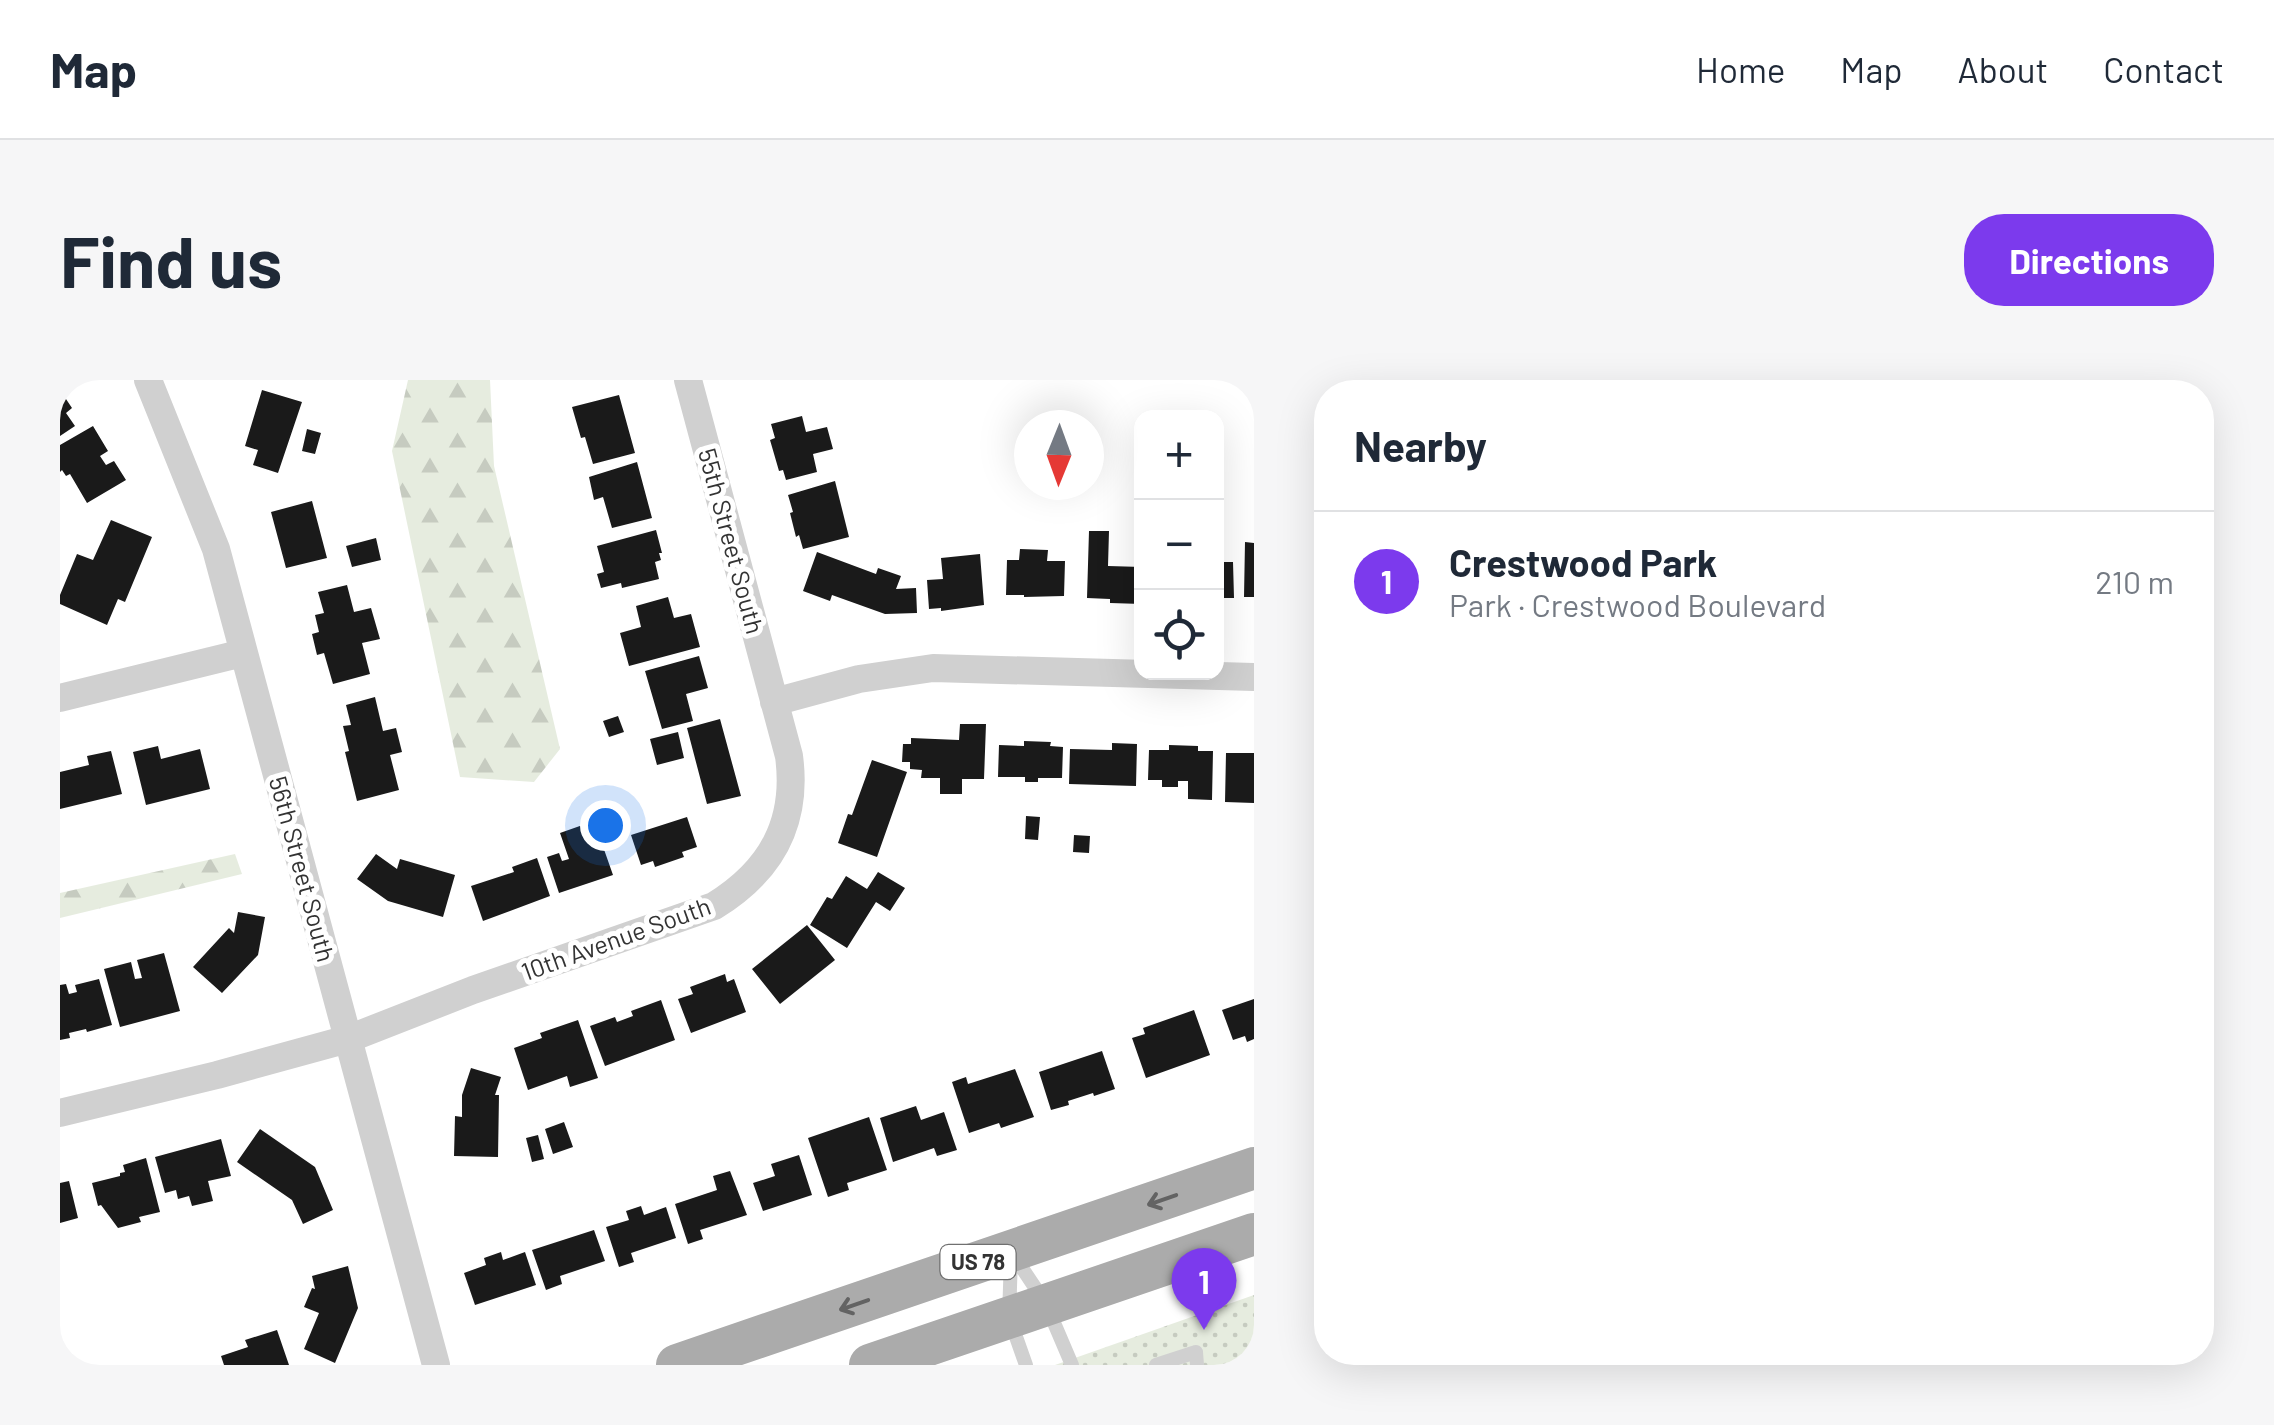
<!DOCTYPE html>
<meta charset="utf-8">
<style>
:root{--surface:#fff;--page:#f6f6f7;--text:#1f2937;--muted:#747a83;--line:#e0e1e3;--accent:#7c3aed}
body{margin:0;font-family:Barlow,sans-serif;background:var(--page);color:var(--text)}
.controls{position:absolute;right:30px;top:30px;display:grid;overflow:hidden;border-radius:20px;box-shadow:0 10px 40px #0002}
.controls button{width:90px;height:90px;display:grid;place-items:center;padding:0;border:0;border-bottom:2px solid var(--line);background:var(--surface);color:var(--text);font:50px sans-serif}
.compass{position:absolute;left:954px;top:30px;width:90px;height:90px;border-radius:50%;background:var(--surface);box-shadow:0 10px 40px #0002;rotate:181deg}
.you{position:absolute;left:545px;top:445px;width:35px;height:35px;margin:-25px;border:8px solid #fff;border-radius:50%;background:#1a73e8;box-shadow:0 0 0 15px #1a73e833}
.badge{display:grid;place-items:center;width:65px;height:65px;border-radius:50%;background:var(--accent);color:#fff;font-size:32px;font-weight:700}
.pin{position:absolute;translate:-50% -82px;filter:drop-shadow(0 2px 5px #0008)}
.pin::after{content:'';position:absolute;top:52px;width:35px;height:30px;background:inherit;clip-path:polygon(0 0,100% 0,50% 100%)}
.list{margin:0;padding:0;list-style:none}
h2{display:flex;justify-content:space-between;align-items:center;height:130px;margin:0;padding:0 40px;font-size:42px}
h2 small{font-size:32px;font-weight:400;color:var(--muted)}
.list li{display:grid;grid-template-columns:65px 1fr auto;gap:30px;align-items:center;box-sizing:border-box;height:140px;padding:0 40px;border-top:2px solid var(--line)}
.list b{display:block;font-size:38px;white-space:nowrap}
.list p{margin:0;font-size:32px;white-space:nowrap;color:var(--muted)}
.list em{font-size:32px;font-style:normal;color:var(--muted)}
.icon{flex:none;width:55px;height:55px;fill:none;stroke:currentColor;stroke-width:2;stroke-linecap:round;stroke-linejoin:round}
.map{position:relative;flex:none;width:1194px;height:985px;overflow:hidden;border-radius:40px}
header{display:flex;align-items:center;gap:60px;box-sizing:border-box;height:140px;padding:0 50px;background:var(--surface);border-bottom:2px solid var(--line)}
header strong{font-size:48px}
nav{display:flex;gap:55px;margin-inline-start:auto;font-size:35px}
.intro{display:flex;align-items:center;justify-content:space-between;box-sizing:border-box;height:240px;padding:0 60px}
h1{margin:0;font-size:70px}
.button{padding:25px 45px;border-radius:40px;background:var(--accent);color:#fff;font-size:35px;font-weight:700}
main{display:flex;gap:60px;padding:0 60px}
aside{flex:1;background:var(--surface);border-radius:40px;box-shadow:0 10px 40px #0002}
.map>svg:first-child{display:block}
</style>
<header>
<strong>Map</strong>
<nav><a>Home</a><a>Map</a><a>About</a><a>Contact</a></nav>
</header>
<div class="intro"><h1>Find us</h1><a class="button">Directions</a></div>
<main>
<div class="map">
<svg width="1194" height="985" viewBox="0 0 1194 985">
<defs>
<pattern id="forest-firs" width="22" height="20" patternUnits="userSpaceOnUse" patternTransform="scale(2.5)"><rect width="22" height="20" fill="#e6ecdf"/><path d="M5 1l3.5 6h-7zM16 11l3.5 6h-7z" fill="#c6cbc0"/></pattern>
<pattern id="park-dots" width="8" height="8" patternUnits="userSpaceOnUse" patternTransform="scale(2.5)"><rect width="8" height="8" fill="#e6ecdf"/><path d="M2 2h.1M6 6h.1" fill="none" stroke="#c6cbc0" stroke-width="1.8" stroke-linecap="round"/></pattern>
</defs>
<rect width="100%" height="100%" fill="#fff"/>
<!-- forest -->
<path fill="url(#forest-firs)" d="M348 0H430L434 86 500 369 474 402 400 397 332 71Z
M175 474 182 494 0 538V513Z"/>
<!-- park -->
<path fill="url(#park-dots)" d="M1194 915V985H995Z"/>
<!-- building -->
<path fill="#1a1a1a" d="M0 10 12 28 6 33 15 46 0 56Z
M202 10 242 22 218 93 193 85 198 70 185 66Z
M559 15 575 73 533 84 525 57 521 58 512 27Z
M742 36 746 52 767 47 773 69 753 74 757 92 726 100 723 90 719 91 710 60 715 58 711 44Z
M33 46 48 71 40 76 46 85 54 81 66 100 27 123 10 94 6 96 2 90 0 92V65Z
M247 49 261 53 255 74 242 71Z
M577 82 592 138 552 148 543 117 534 120 529 97Z
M775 101 789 157 743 169 739 155 736 157 730 133 733 132 728 115Z
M252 121 267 178 226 188 211 132Z
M51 140 92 157 65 222 58 219 47 245 0 224V215L17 174 33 180Z
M596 150 602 173H599L601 180 595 182 599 199 562 208 561 203 541 208 537 194 544 192 537 166Z
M1029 151H1049L1048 186 1082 187V224L1050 223V219L1027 218Z
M316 158 321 180 292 187 286 166Z
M1185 162 1194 163V217H1184Z
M960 169 988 170 987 181H1005L1004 216 964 217V215H946L947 180H959Z
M757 172 816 194 818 188 841 196 836 209 856 208 857 233 825 234 772 215 770 221 743 211Z
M920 174 924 225 881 231V228L869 229 867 200 883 199 881 178Z
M1156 182H1173L1174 218H1156Z
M287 205 294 232 311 228 320 259 302 263 310 294 273 304 264 273 257 275 252 254 259 252 255 235 264 233 258 212Z
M608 217 614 238 631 234 640 267 569 286 560 253 581 247 576 226Z
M639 276 648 308 626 314 633 341 602 349 585 291Z
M315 317 323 351 336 348 342 372 330 375 339 410 297 421 285 372 289 371 283 346 291 345 286 325Z
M558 336 564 352 549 357 543 341Z
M660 339 681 416 647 424 627 348Z
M900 344H926L924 399H902V414H880V398H861L862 390 850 389V382H842L843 364H851V358L899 360Z
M618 352 624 378 597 385 590 359Z
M964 361 991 362 990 366 1003 367 1002 398H978V402H965V397H938L939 365 964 366Z
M1052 363 1077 364 1076 406 1009 404 1010 369 1052 370Z
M1109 365 1138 366V371H1153L1152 420 1128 419V401H1118V407H1102V400H1088L1089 370H1109Z
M98 366 101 379 140 369 150 409 86 425 73 372Z
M51 371 62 414 0 429V392L29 385 27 376Z
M1166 373H1194V423L1165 422Z
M812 380 847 392 817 477 778 463 788 434 792 435Z
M966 436 980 437 978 460 965 459Z
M627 437 637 467 622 472 624 477 595 487 593 481 581 485 571 455Z
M534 441 553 495 499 513 487 477 499 473 502 481 509 479 500 453Z
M1014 455 1030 456 1029 473 1013 472Z
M316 474 337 489 340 479 395 495 383 537 328 521 297 499Z
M477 478 490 516 423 541 411 506 454 492 452 487Z
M818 492 845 508 830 531 816 522 787 568 750 545 767 517 772 519 786 496 807 509Z
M178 532 205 537 198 575 162 613 133 587 169 548 174 553Z
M747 545 775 580 720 624 692 589Z
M104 573 120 631 60 647 44 589 71 582 75 599 82 598 77 580Z
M665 594 667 602 674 599 686 632 631 653 618 619 633 614 630 607Z
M39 599 52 645 27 652 26 649 9 653 10 658 0 660V605L6 604 9 614 17 612 15 605Z
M1194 619V659L1187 662 1185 656 1173 660 1162 630Z
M601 620 615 660 545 686 530 646 555 637 557 642 573 636 571 631Z
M1134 630 1150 675 1086 698 1072 658 1085 654 1083 648Z
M518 640 538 698 510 707 507 696 468 710 454 668 482 658 480 653Z
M1042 671 1055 709 1034 716 1033 713 1008 721 1009 725 991 730 979 692Z
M411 688 441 697 435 715H439L438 777 394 776 395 736 402 737V715Z
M955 689 974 737 941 748 939 743 909 753 892 702 906 697 908 704Z
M856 726 861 740 884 732 897 770 877 776 874 768 833 782 820 738Z
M809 737 827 790 787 803 789 810 768 817 748 758Z
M504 742 513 767 493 774 485 749Z
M200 749 255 787 273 830 243 844 232 820 177 782Z
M478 755 484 779 472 782 466 758Z
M161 759 171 796 148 801 153 821 132 826 129 816 118 819 116 810 105 813 95 777Z
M739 775 752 815 703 831 693 803 715 796 711 784Z
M86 778 100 832 79 837 81 842 58 848 41 825 38 826 32 803 60 796V793L65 792 63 785Z
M670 791 687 835 640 850 643 859 628 864 615 824 657 810 653 796Z
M9 801 18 838 0 843V803Z
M581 826 584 835 606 827 616 858 571 873 574 882 559 887 546 847 569 840 566 831Z
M534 850 545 881 500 896 502 904 486 910 472 870Z
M441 872 443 880 465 872 476 905 415 925 404 893 426 885 424 878Z
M288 886 298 928 275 983 244 969 259 933 244 927 252 908 255 909 252 896Z
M217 950 229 985H164L161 976 188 967 185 960Z"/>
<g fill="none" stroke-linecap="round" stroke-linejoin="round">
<!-- service -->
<path stroke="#d0d0d0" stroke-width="14" d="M954 876 986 924 1012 985
M951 877 949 937 966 985
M1096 985 1136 972 1137 985"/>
<!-- minor -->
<path stroke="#d0d0d0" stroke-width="28" d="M88 0 156 169 376 985
M0 318 183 273
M714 322 799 299 873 288 1194 297
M0 733 157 695 288 659 413 610 654 526C711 491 738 443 729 376L628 0"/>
<!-- primary -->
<path stroke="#ababab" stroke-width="42" d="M617 985 1194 788
M810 985 1194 854"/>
</g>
<!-- one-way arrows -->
<defs><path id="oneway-shaft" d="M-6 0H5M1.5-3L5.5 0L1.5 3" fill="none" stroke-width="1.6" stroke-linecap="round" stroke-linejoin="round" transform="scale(2.5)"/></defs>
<g stroke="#636363">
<use href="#oneway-shaft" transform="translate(1102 820) rotate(161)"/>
<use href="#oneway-shaft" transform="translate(794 925) rotate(161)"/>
</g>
<g text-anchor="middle" stroke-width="10" stroke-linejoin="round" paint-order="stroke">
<!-- shield labels -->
<rect fill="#fff" stroke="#707070" stroke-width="2.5" x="880.5" y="865" width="75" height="34" rx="8"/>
<g font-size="22" font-weight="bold" fill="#333">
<text x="918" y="890">US 78</text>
</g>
<!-- street labels -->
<g font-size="25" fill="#333" stroke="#fff">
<text transform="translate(671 161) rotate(75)" y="9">55th Street South</text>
<text transform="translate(242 489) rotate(75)" y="9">56th Street South</text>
<text transform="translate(556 559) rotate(-20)" y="9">10th Avenue South</text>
</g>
</g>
</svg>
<div class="controls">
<button>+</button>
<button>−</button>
<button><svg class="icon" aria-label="locate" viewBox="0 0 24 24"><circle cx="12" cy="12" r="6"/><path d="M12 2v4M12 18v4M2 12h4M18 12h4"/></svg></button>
</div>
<svg class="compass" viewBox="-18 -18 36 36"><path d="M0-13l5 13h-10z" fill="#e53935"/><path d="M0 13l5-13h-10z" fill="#747a83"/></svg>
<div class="you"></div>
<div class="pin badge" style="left:1144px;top:950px">1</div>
</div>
<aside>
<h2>Nearby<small></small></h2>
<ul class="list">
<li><span class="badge">1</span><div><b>Crestwood Park</b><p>Park · Crestwood Boulevard</p></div><em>210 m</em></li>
</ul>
</aside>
</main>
